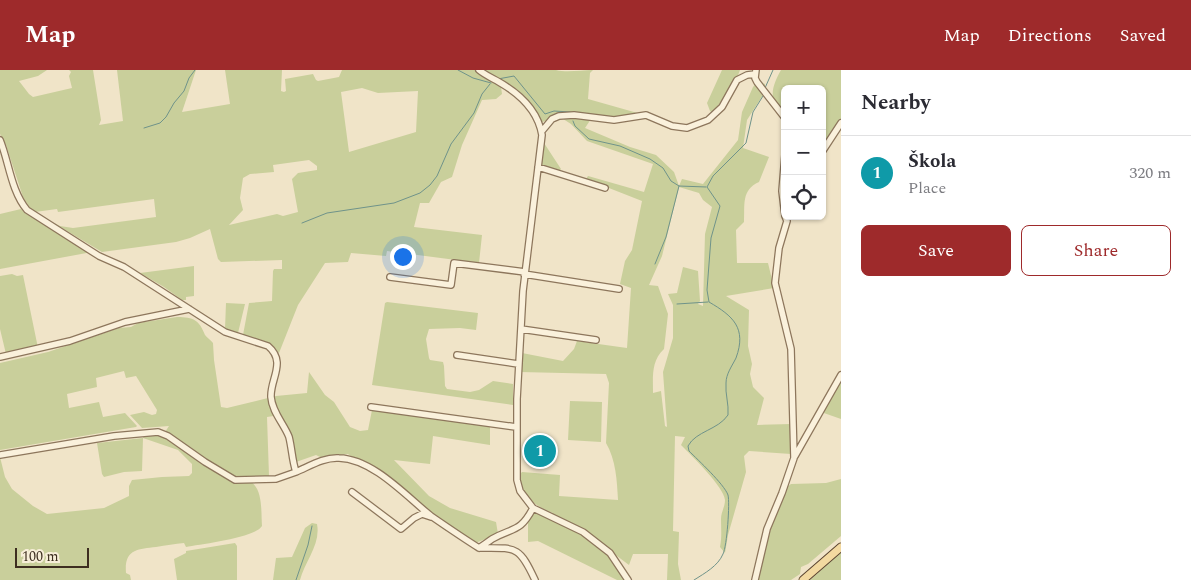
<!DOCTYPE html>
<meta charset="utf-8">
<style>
:root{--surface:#fff;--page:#f2f2f3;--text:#2b2b33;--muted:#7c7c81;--line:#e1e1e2;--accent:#9e2a2b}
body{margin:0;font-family:Spectral,serif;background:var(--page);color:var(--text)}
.controls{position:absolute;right:15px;top:15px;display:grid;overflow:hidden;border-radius:8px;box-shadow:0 1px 4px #0004}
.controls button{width:45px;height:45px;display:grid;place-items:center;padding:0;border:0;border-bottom:1px solid var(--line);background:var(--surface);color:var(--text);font:25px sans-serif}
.scale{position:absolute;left:15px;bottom:12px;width:74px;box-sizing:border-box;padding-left:5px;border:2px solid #3d2e20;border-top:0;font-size:14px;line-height:18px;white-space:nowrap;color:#3d2e20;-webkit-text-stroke:4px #f7eed8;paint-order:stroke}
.you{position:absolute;left:402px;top:186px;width:18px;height:18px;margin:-12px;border:4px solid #fff;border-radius:50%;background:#1a73e8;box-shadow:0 0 0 8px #1a73e833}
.badge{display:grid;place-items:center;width:32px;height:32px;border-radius:50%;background:var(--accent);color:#fff;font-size:16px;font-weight:700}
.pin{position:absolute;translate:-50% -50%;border:2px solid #fff;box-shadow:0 1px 5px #0006}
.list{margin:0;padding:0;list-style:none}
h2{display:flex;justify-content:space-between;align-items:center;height:65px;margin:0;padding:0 20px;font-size:21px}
h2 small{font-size:16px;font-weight:400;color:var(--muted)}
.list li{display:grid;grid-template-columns:32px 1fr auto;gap:15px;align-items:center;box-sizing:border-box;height:75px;padding:0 20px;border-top:1px solid var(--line)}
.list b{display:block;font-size:19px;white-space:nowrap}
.list p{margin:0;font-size:16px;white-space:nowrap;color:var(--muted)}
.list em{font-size:16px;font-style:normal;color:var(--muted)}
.actions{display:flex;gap:10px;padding:15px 20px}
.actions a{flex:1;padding:11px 0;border:1px solid var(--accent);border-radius:8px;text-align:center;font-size:18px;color:var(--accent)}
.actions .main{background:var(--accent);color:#fff}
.icon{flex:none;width:28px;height:28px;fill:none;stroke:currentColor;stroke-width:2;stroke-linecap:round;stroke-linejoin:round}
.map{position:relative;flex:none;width:841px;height:510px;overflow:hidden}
header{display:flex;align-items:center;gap:30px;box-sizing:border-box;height:70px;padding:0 25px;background:var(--accent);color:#fff}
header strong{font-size:24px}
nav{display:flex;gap:28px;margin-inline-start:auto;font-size:18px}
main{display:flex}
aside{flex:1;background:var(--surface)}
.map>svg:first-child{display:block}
</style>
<header>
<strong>Map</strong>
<nav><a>Map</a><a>Directions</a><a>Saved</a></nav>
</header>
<main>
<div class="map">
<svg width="841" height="510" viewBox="0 0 841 510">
<rect width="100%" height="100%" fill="#f0e4c8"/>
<!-- green -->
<path fill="#c9cf9b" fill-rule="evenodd" d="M0 0H47L38 6 19 11 29 24 33 27 72 18 69 6 71 2 69 0H93L101 50 99 55 123 51 117 0H196L182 42 230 34 225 0H282L281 21 284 22 286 21 285 9 313 4 316 10 318 11 339 7 342 0H476L501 17 502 24 496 29 482 30 462 75 452 107 441 112 429 133H420L414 157 482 165 479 193 387 181 386 186 351 183 348 192 325 193 298 235 279 283 273 276 244 266 243 265 249 233 272 231 273 201 274 199H282V190L221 192 218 189 210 159 190 168 176 172 102 182 52 152 60 156 73 158 156 147 154 129 58 142 57 139 35 142 30 138 23 127 6 75 0 64ZM362 18 378 23 418 21 416 62 349 82 341 22ZM309 90 317 96V100L298 103 292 109 298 142 283 146 277 144 229 155 243 140 240 128 243 108 250 104 274 102 273 95Z
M484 0H556C567 3 581 0 593 0L590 3 588 29 641 44 614 51 591 49 585 58 630 77 656 85 674 102 679 116 682 109 703 114 738 70 742 42 753 17 758 11 765 14V22L747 50 743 78 769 87 759 112C741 120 745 135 744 152L736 160 737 193H768L774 218 726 226 749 240 748 276 752 294 750 304 753 317 764 328 757 355 791 354V384L749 381 744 386 746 402 728 465 725 483 720 477C722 467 721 459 721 449 721 442 725 437 725 430 724 417 692 386 681 375L685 367 675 366 673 461 679 462 678 494 681 510H667L668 484H633L629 495 613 483 626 510H617L538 471 528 472V451L533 441 542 443H553C535 436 521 426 519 405L522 402 560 405 559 426 618 430C617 411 616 390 606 373L609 313 606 304 520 302 522 283 563 291 574 279 577 271 627 278 631 218 620 214 625 191 632 180 642 131 586 109 588 106 644 122 653 94 587 71 571 54 560 47 542 52 530 35 517 21ZM679 117 699 123 703 130 712 137 705 164 703 236 698 234 700 231 698 201 683 197 677 223 668 224 673 235V268L663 302 667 357 665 356 661 321 653 323C653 307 651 291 664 279L668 244 658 216 649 215 662 186Z
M722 0H740L737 8 713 43 710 41 707 33Z
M781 0H841V50L822 79V19H785V41C782 38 778 35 775 32 769 23 776 9 781 0Z
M544 73 561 99 559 101 540 95Z
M21 139 25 143 92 182 0 199V144Z
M194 196V226L186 227V230H182L164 217 140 203Z
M12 204 17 206 23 205 38 278 6 284 0 259V206Z
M387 232 478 243 476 260 460 258 429 259 426 269 429 288 430 290 443 292 444 296 445 316 447 319 470 322 479 320 493 311 513 314V335L372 315 385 233Z
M226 233 245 234 238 263 225 259Z
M177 247C194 247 199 250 205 265 207 268 211 270 213 273L214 290 221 337 227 338 276 326 307 323 309 302 325 325 334 332 350 357 360 361 368 360 372 340 374 339 490 355V375L433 366 430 394 394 390 429 426 450 438 496 452 498 464 473 474 453 461H446L429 449 426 438 348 384 320 387 316 385 296 392 292 367 280 345 267 347 269 406 257 407 251 412C263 420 261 442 262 456 255 468 201 474 186 477L184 473C175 474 166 475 156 477 138 479 124 479 126 503L130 505 131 510H0V387L5 407 12 419 33 436 47 444 104 438 129 426V416L132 410 162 407 189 406 192 403V394L178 380 143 368 142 401 124 402 104 407 102 404 97 373 143 368 144 364 163 365 169 356 142 358 130 345 144 342 152 345 156 344 157 340 136 306 126 308 124 301 96 308 97 317 67 324 69 338 99 332 103 347 125 343 137 356 136 357 0 380V293L48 282 119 258 131 257 138 253Z
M841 309V349L821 342Z
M570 331 602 332 601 372 568 370Z
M841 409V466L808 494 801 497 800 504 791 510H757L769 464 787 417 791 414 826 413Z
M312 453 317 454C321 474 305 491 300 510H273L276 488 292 487 305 458Z
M235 473 237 476V510H177L174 489 186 483V481Z
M841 482V510H810Z"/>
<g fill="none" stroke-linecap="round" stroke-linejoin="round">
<!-- stream -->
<path stroke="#6f938a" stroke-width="1" d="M458 0 473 8 491 13
M498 9 514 6 545 44 554 41 570 42
M765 18 773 0
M573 51 575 56 589 69 620 76 650 89 663 98 671 111 679 116 706 117
M144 58 160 53 166 47 174 33 184 21 189 8 195 0
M302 153 327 143 394 133 420 123 430 115 437 106 451 74 474 43 482 24 490 14
M655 194 666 167 679 116
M677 234 708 232
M296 510 308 475 312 456
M694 510C705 503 718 496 723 484 727 476 730 433 728 425 724 414 698 390 689 381L688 376C696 361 718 360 728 345 729 334 725 324 726 313 726 304 732 296 736 288 747 258 733 246 709 232L707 220 711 168 720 136 707 117 713 106 746 73 753 42 763 26"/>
<defs>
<path id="minor" d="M479 0C485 5 492 8 499 12 520 24 538 41 542 65L523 221 517 329V410L520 421 533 438 583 462 610 483 628 510
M756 0 755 8 757 12 785 48
M542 61 552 49 559 46 574 45 614 50 646 45 672 56 687 58 708 50 722 37 737 10 747 5 755 4
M0 70C9 92 11 121 27 140L99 186 124 197 225 262 268 276C287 292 270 309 271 327 272 342 284 354 289 367 292 379 292 390 296 402 310 396 324 387 339 388 373 389 406 426 431 446 447 457 463 468 479 478
M822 82 841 53
M785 85 782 121 785 146
M538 97 605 118
M524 204 619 219
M390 207 451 215 454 193 525 202
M521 259 596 270
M457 285 518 294
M0 287 70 271 125 252 189 239
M371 337 516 357
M0 385 114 366 158 362 168 366 205 392 235 410 276 409 296 402
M795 386 841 305
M352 422 401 459 414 448 422 444 431 447
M533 438C520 463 513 457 492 469 488 472 483 475 479 478 516 478 519 475 535 510
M755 510 767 459 782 423 794 388 791 279 775 213 779 178 787 151 785 146"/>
<path id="major" d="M803 510 841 477"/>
</defs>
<!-- minor casing -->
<use href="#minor" stroke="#8d765c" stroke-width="8"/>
<!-- major casing -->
<use href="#major" stroke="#5b4430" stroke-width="9"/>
<!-- minor -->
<use href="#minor" stroke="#faf1dc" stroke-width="5.5"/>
<!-- major -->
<use href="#major" stroke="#f3d9a0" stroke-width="7"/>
</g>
</svg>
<div class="controls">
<button>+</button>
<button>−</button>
<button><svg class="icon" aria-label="locate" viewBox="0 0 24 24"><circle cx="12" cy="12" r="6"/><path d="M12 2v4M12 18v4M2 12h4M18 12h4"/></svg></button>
</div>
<div class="scale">100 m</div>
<div class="you"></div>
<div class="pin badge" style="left:540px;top:381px;background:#0f9aa8">1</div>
</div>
<aside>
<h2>Nearby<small></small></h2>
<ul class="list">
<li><span class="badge" style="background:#0f9aa8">1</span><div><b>Škola</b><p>Place</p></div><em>320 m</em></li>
</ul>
<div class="actions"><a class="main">Save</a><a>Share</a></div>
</aside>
</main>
